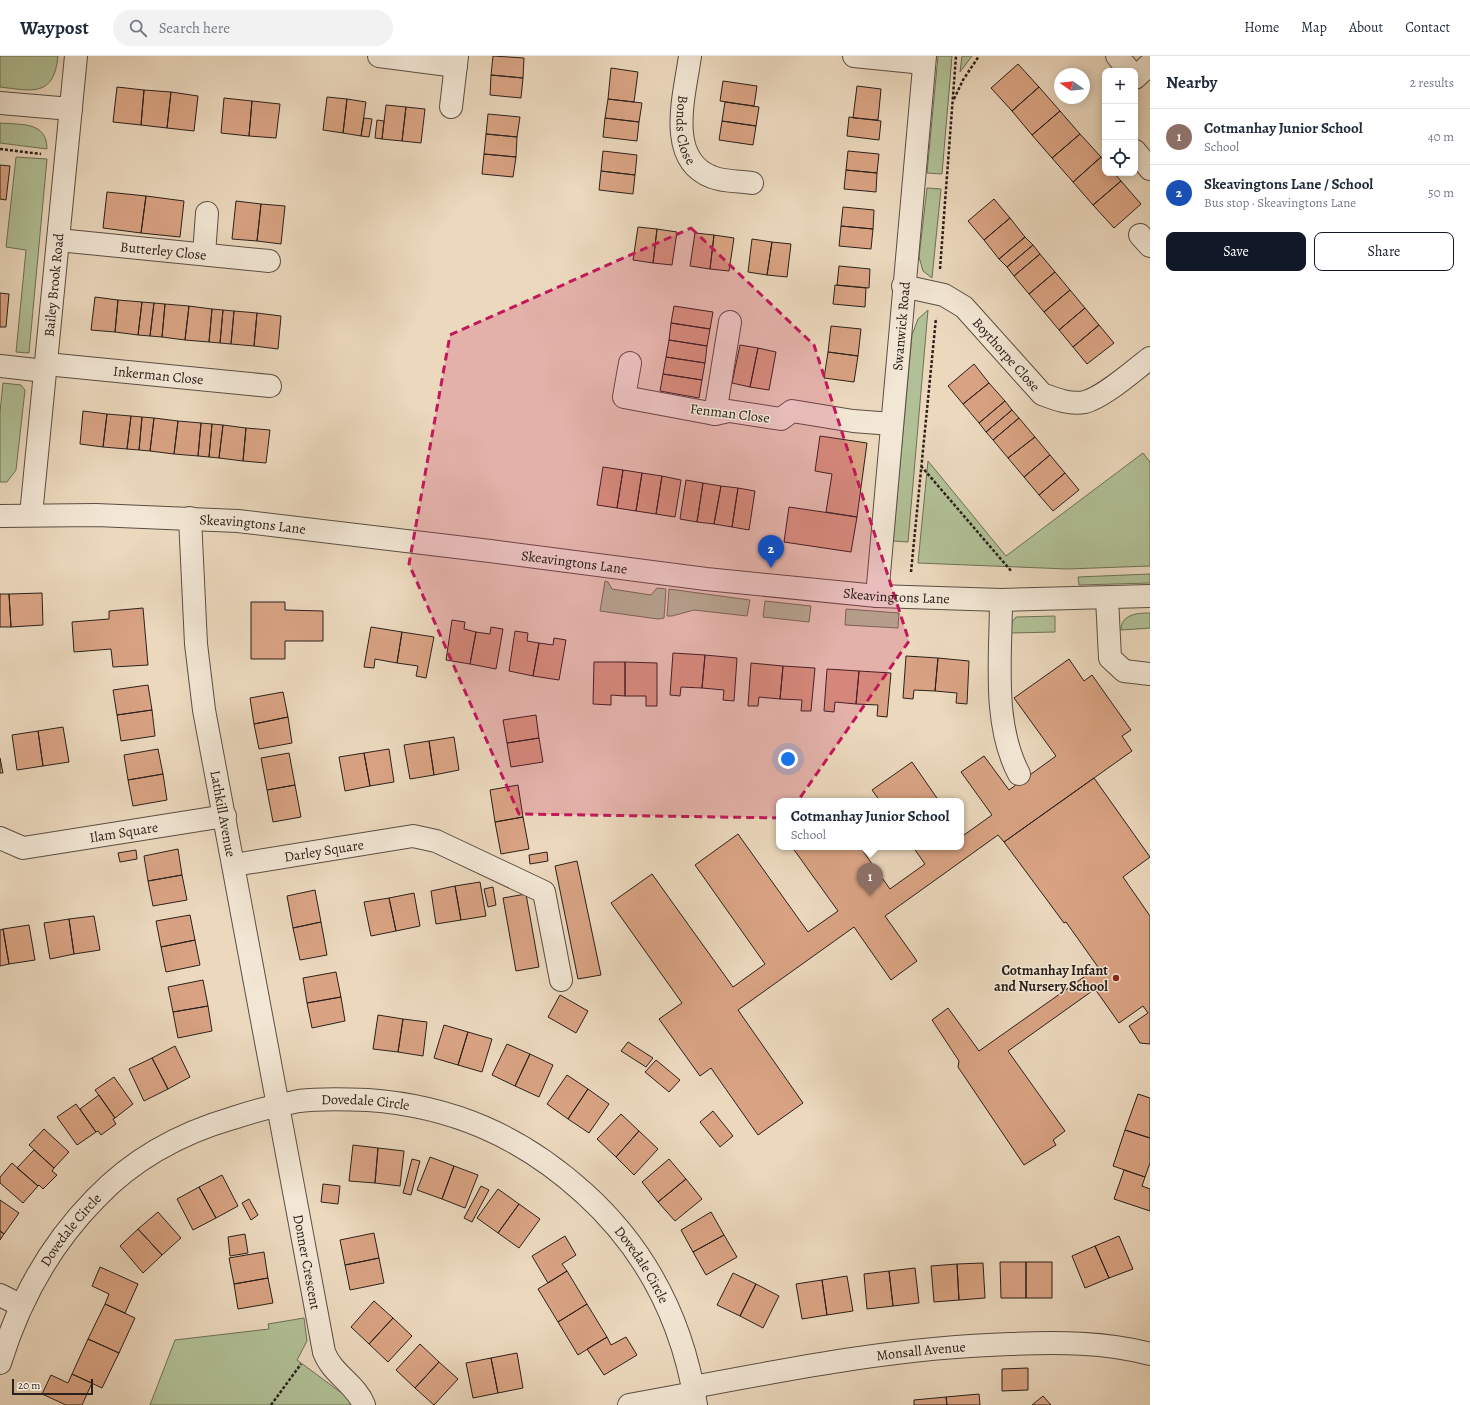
<!DOCTYPE html>
<meta charset="utf-8">
<style>
:root{--surface:#fff;--page:#f2f2f3;--text:#1f2937;--muted:#747a83;--line:#e0e1e3;--accent:#111827}
body{margin:0;font-family:Alegreya,serif;background:var(--page);color:var(--text)}
.controls{position:absolute;right:12px;top:12px;display:grid;overflow:hidden;border-radius:8px;box-shadow:0 2px 10px #0003}
.controls button{width:36px;height:36px;display:grid;place-items:center;padding:0;border:0;border-bottom:1px solid var(--line);background:var(--surface);color:var(--text);font:20px sans-serif}
.compass{position:absolute;left:1054px;top:12px;width:36px;height:36px;border-radius:50%;background:var(--surface);box-shadow:0 2px 10px #0003;rotate:284deg}
.scale{position:absolute;left:12px;bottom:10px;width:81px;box-sizing:border-box;padding-left:4px;border:2px solid #2b201b;border-top:0;font-size:11px;line-height:14px;white-space:nowrap;color:#2b201b;-webkit-text-stroke:3px #f2e6d4;paint-order:stroke}
.you{position:absolute;left:788px;top:703px;width:14px;height:14px;margin:-10px;border:3px solid #fff;border-radius:50%;background:#1a73e8;box-shadow:0 0 0 6px #1a73e833}
.badge{display:grid;place-items:center;width:26px;height:26px;border-radius:50%;background:var(--accent);color:#fff;font-size:13px;font-weight:700}
.pin{position:absolute;translate:-50% -33px;filter:drop-shadow(0 1px 2px #0008)}
.pin::after{content:'';position:absolute;top:21px;width:14px;height:12px;background:inherit;clip-path:polygon(0 0,100% 0,50% 100%)}
.popup{position:absolute;left:776px;top:742px;width:188px;height:52px;box-sizing:border-box;display:grid;place-content:center;border-radius:8px;background:var(--surface);filter:drop-shadow(0 1px 3px #0005);font-size:13px;white-space:nowrap;color:var(--muted)}
.popup b{font-size:15px;color:var(--text)}
.popup::after{content:'';position:absolute;left:50%;top:100%;margin-left:-8px;border:8px solid transparent;border-top-color:var(--surface)}
.list{margin:0;padding:0;list-style:none}
h2{display:flex;justify-content:space-between;align-items:center;height:52px;margin:0;padding:0 16px;font-size:17px}
h2 small{font-size:13px;font-weight:400;color:var(--muted)}
.list li{display:grid;grid-template-columns:26px 1fr auto;gap:12px;align-items:center;box-sizing:border-box;height:56px;padding:0 16px;border-top:1px solid var(--line)}
.list b{display:block;font-size:15px;white-space:nowrap}
.list p{margin:0;font-size:13px;white-space:nowrap;color:var(--muted)}
.list em{font-size:13px;font-style:normal;color:var(--muted)}
.actions{display:flex;gap:8px;padding:12px 16px}
.actions a{flex:1;padding:9px 0;border:1px solid var(--accent);border-radius:8px;text-align:center;font-size:14px;color:var(--accent)}
.actions .main{background:var(--accent);color:#fff}
.icon{flex:none;width:22px;height:22px;fill:none;stroke:currentColor;stroke-width:2;stroke-linecap:round;stroke-linejoin:round}
.map{position:relative;flex:none;width:1150px;height:1349px;overflow:hidden}
header{display:flex;align-items:center;gap:24px;box-sizing:border-box;height:56px;padding:0 20px;background:var(--surface);border-bottom:1px solid var(--line)}
header strong{font-size:19px}
nav{display:flex;gap:22px;margin-inline-start:auto;font-size:14px}
.search{width:280px;height:36px;background:var(--page);display:flex;align-items:center;gap:10px;box-sizing:border-box;padding:0 14px;border-radius:22px;color:var(--muted);font-size:15px}
main{display:flex}
aside{flex:1;background:var(--surface)}
.map>svg:first-child{display:block}
</style>
<header>
<strong>Waypost</strong>
<div class="search"><svg class="icon" aria-label="search" viewBox="0 0 24 24"><circle cx="10" cy="10" r="6"/><path d="M15 15l6 6"/></svg>Search here</div>
<nav><a>Home</a><a>Map</a><a>About</a><a>Contact</a></nav>
</header>
<main>
<div class="map">
<svg width="1150" height="1349" viewBox="0 0 1150 1349">
<rect width="100%" height="100%" fill="#ebd8bd"/>
<filter id="stains"><feTurbulence type="fractalNoise" baseFrequency=".005" numOctaves="4"/><feColorMatrix values="0 0 0 0 .2 0 0 0 0 .09 0 0 0 0 .02 0 0 0 .5 -.17"/></filter>
<radialGradient id="worn" r=".72"><stop offset=".6" stop-color="#630" stop-opacity="0"/><stop offset="1" stop-color="#630" stop-opacity=".3"/></radialGradient>
<!-- green -->
<path fill="#b1c096" stroke="#6e7058" d="M0 0H58C54 41 33 35 0 31Z
M938 0H952L942 118 927 117Z
M962 0H972L960 16Z
M0 67C21 69 47 65 47 93L0 87Z
M16 101 47 103 29 297 16 296 26 194 6 191Z
M927 132 941 133 932 222 923 215 919 201Z
M928 254 908 486 893 485 912 279 918 263Z
M3 327 21 329 25 334 16 414 7 426H0V356Z
M1143 397 1150 406V510L1067 513 918 507 928 405 1006 500Z
M1150 518V527L1079 529 1078 521Z
M605 525 608 526 612 533 651 539 657 532 666 533 664 562 658 563 600 555Z
M669 533 750 544 747 560 694 554 672 560H667Z
M765 545 811 550 809 566 763 561Z
M846 553 899 557 898 572 845 569Z
M1150 557V572L1121 574C1121 558 1138 557 1150 557Z
M1055 560V576L1011 577 1012 566 1016 561Z
M304 1262 307 1285 297 1304 343 1338 353 1349H150L175 1284 269 1273 268 1268Z"/>
<!-- building -->
<path fill="#d9a383" stroke="#2b201b" d="M493 0 524 2 523 22 491 19Z
M1018 8 1039 31 1012 55 991 32Z
M611 12 638 16 634 46 608 43Z
M491 19 523 22 521 42 490 39Z
M723 25 757 30 754 50 720 45Z
M857 30 881 33 878 64 853 62Z
M117 31 144 34 141 69 113 66Z
M1039 31 1060 55 1032 79 1012 55Z
M144 34 171 36 167 72 141 69Z
M171 36 198 40 194 75 167 72Z
M327 41 347 43 343 77 323 74Z
M224 42 252 45 249 80 221 77Z
M347 43 366 46 361 80 343 77Z
M608 43 642 47 639 66 605 62Z
M252 45 280 48 276 82 249 80Z
M725 46 759 51 756 70 722 65Z
M386 49 406 51 402 85 382 83Z
M406 51 425 53 421 87 402 85Z
M1060 55 1080 78 1052 102 1032 79Z
M488 58 520 61 517 81 486 78Z
M849 61 881 65 879 84 847 80Z
M364 62 372 63 369 81 361 80Z
M605 62 639 66 637 85 603 81Z
M377 64 384 65 382 83 375 82Z
M722 65 756 70 753 89 719 84Z
M486 78 517 81 516 101 484 98Z
M1080 78 1101 101 1073 126 1052 102Z
M603 95 637 99 635 119 601 115Z
M848 95 879 98 877 117 846 114Z
M484 98 516 101 513 121 482 118Z
M1101 101 1105 107V117H1114L1121 125 1093 149 1073 126Z
M0 109 10 110 6 144 0 143Z
M846 114 877 117 876 136 844 133Z
M601 115 635 119 633 138 599 134Z
M1121 125 1141 148 1114 172 1093 149Z
M107 136 146 140 141 177 103 172Z
M146 140 184 145 180 181 141 177Z
M994 143 1010 162 984 184 968 165Z
M236 145 261 148 257 185 232 183Z
M261 148 285 150 281 188 257 185Z
M843 151 874 154 873 173 841 170Z
M1010 162 1025 181 999 203 984 184Z
M841 170 873 173 871 193 839 190Z
M638 171 657 173 653 207 633 204Z
M657 173 677 176 672 209 653 207Z
M695 177 714 179 710 213 690 210Z
M714 179 734 182 729 215 710 213Z
M1025 181 1033 189 1007 211 999 203Z
M752 183 772 186 767 219 748 216Z
M772 186 791 188 787 221 767 219Z
M1033 189 1040 198 1014 220 1007 211Z
M1040 198 1055 216 1029 238 1014 220Z
M839 210 870 213 869 232 837 229Z
M1055 216 1070 234 1044 256 1029 238Z
M835 229 866 232 865 251 833 248Z
M1070 234 1085 252 1059 274 1044 256Z
M0 237 9 238 6 271H0Z
M95 241 118 244 115 276 91 274Z
M118 244 142 246 138 279 115 276Z
M142 246 154 247 150 280 138 279Z
M154 247 165 248 162 281 150 280Z
M165 248 189 250 185 284 162 281Z
M189 250 212 253 209 286 185 284Z
M674 250 713 256 710 273 671 267Z
M1085 252 1099 269 1073 291 1059 274Z
M212 253 223 254 220 287 209 286Z
M223 254 234 255 231 288 220 287Z
M234 255 257 257 254 290 231 288Z
M257 257 281 260 278 293 254 290Z
M671 267 710 273 707 290 669 284Z
M1099 269 1114 287 1087 308 1073 291Z
M831 270 861 273 858 300 828 296Z
M669 284 707 290 705 307 666 301Z
M740 289 758 292 750 331 732 327Z
M758 292 776 296 769 334 750 331Z
M828 296 858 300 854 326 824 322Z
M666 301 705 307 702 324 663 318Z
M974 308 989 327 963 348 948 330Z
M663 318 702 324 699 342 660 335Z
M989 327 1005 345 979 367 963 348Z
M1005 345 1012 354 986 376 979 367Z
M1012 354 1019 362 993 384 986 376Z
M83 355 107 358 103 391 80 388Z
M107 358 131 360 127 393 103 391Z
M131 360 142 361 139 394 127 393Z
M142 361 154 362 150 395 139 394Z
M154 362 178 365 174 398 150 395Z
M1019 362 1035 381 1008 402 993 384Z
M178 365 201 367 198 400 174 398Z
M201 367 212 368 209 401 198 400Z
M212 368 223 369 219 402 209 401Z
M223 369 246 372 243 405 219 402Z
M246 372 270 374 266 407 243 405Z
M820 380 867 387 857 461 826 456 832 418 815 415Z
M1035 381 1050 399 1024 421 1008 402Z
M1050 399 1065 417 1039 439 1024 421Z
M603 411 623 414 617 452 597 449Z
M623 414 642 417 636 455 617 452Z
M642 417 662 420 656 458 636 455Z
M1065 417 1079 434 1053 455 1039 439Z
M662 420 681 424 675 461 656 458Z
M686 424 703 427 697 466 680 463Z
M703 427 721 430 714 468 697 466Z
M721 430 738 432 732 471 714 468Z
M738 432 755 435 749 474 732 471Z
M789 451 857 461 851 496 784 486Z
M42 537 43 569 11 571 9 538Z
M0 538H9L11 571H0Z
M251 546H285V554L323 555V585H285V603H251Z
M143 552 148 609 113 611 111 593 74 596 72 566 109 563V555Z
M452 564 465 566 464 573 476 576 470 608 446 604Z
M371 571 402 576 397 607 375 603 374 612 364 611Z
M491 571 503 573 496 613 470 608 476 576 490 578Z
M515 575 528 577 527 585 539 587 533 620 509 615Z
M402 576 434 581 426 622 416 620 418 610 397 607Z
M554 582 566 584 559 624 533 620 539 587 553 589Z
M673 597 705 599 702 632 681 631 680 640 670 639Z
M705 599 737 602 734 645 723 644 724 634 702 632Z
M906 600 938 602 935 635 914 634 913 643 903 642Z
M938 602 969 605 967 648 956 647 957 637 935 635Z
M1069 603 1084 625 1092 619 1131 674 1122 680 1132 695 1004 786 998 779 885 860 917 905 891 924 854 871 738 954 803 1047 758 1079 711 1012 700 1020 659 963 682 947 611 847 652 818 733 931 765 908 695 809 738 778 808 876 838 855 792 791H860L890 833 925 808 913 791H961V775L964 779 992 759 961 716 984 700 1009 734 1056 700 1014 642Z
M594 606H625V640L611 639V649L593 648Z
M625 606 657 607V650H646V640H625Z
M751 607 783 610 780 643 759 641 758 650H748Z
M783 610 815 612 811 655H801L802 644 780 643Z
M827 613 859 615 856 648 835 646 834 656 824 655Z
M859 615 891 617 887 661 877 660 878 649 856 648Z
M148 629 152 654 117 659 113 634Z
M283 636 288 661 254 668 250 642Z
M152 654 155 680 121 685 117 659Z
M536 659 539 682 507 687 503 664Z
M288 661 292 687 259 693 254 668Z
M63 671 69 706 43 710 38 675Z
M38 675 43 710 17 714 12 679Z
M454 681 459 714 434 719 429 685Z
M539 682 543 706 511 711 507 687Z
M429 685 434 719 410 723 404 689Z
M158 693 163 718 128 724 124 699Z
M389 693 394 726 370 730 364 697Z
M289 697 295 729 267 734 261 702Z
M364 697 370 730 345 735 339 701Z
M0 702 3 717H0Z
M912 706 939 745H880L872 734Z
M163 718 167 744 133 750 128 724Z
M1094 722 1150 801 1123 821 1150 860V988L1140 987 1129 970 1148 957 1143 950 1119 967 1095 933 1008 995 1065 1075 1053 1084 1056 1089 1024 1109 958 1011 959 1005 932 964 948 952 979 995 1098 911 1066 866 1064 867 1004 786Z
M295 729 301 761 273 766 267 734Z
M518 729 523 761 495 766 490 734Z
M523 761 529 793 501 798 495 766Z
M178 793 182 819 148 825 144 800Z
M136 794 137 803 120 806 118 797Z
M547 796 548 805 530 808 529 799Z
M577 805 601 919 578 923 555 810Z
M182 819 187 844 153 850 148 825Z
M480 826 486 860 461 864 455 830Z
M455 830 461 864 436 868 431 835Z
M493 831 496 849 488 851 484 833Z
M315 834 321 866 293 872 287 840Z
M414 837 420 870 396 875 389 842Z
M526 838 539 911 516 915 503 842Z
M389 842 396 875 371 880 364 846Z
M190 859 195 884 161 891 156 865Z
M94 860 100 894 74 898 69 863Z
M69 863 74 898 50 903 44 867Z
M321 866 327 899 300 904 293 872Z
M29 869 35 904 9 908 3 873Z
M3 873 9 908 0 910V874Z
M195 884 200 909 166 916 161 891Z
M336 916 341 941 307 947 303 922Z
M203 924 208 950 173 956 168 931Z
M560 939 588 955 576 977 548 961Z
M341 941 345 965 312 972 307 947Z
M208 950 212 975 178 982 173 956Z
M378 959 403 963 398 996 373 993Z
M403 963 427 966 423 1000 398 996Z
M444 969 468 976 458 1009 434 1002Z
M468 976 492 983 482 1016 458 1009Z
M628 986 653 1002 646 1011 621 995Z
M507 988 530 998 515 1030 492 1019Z
M175 990 190 1021 168 1033 152 1002Z
M530 998 553 1009 539 1041 515 1030Z
M152 1002 168 1033 144 1045 129 1013Z
M656 1004 680 1024 669 1036 645 1016Z
M567 1019 588 1033 568 1063 547 1048Z
M114 1021 133 1048 115 1062 95 1034Z
M588 1033 609 1048 589 1077 568 1063Z
M1138 1038 1150 1042V1082L1125 1074Z
M99 1039 115 1062 113 1063 116 1068 101 1079 98 1075 96 1076 80 1053Z
M76 1048 96 1076 77 1089 57 1061Z
M713 1055 733 1080 720 1091 700 1066Z
M621 1058 639 1075 616 1101 597 1083Z
M44 1073 69 1096 54 1112 29 1089Z
M1125 1074 1150 1082V1107L1145 1121 1113 1110Z
M639 1075 658 1093 634 1119 616 1101Z
M353 1089 378 1092 375 1127 349 1125Z
M378 1092 404 1095 400 1130 375 1127Z
M34 1094 54 1112 52 1115 57 1119 43 1133 39 1129 38 1130 17 1112Z
M430 1101 454 1110 442 1143 417 1134Z
M412 1103 420 1105 411 1139 403 1137Z
M669 1103 686 1123 658 1146 642 1126Z
M12 1107 38 1130 23 1147 0 1127V1121Z
M454 1110 478 1119 465 1152 442 1143Z
M1124 1114 1145 1121 1142 1130 1150 1133V1155L1114 1143Z
M222 1119 238 1150 216 1162 199 1131Z
M686 1123 702 1143 675 1165 658 1146Z
M323 1128 340 1130 338 1148 321 1146Z
M481 1130 489 1134 472 1166 464 1162Z
M199 1131 216 1162 193 1174 177 1143Z
M498 1133 519 1148 498 1177 477 1162Z
M249 1143 258 1159 251 1164 242 1147Z
M0 1144 19 1157 4 1178 0 1175Z
M519 1148 540 1163 519 1192 498 1177Z
M158 1156 181 1182 162 1199 138 1173Z
M711 1156 724 1179 693 1196 681 1174Z
M138 1173 162 1199 143 1217 120 1190Z
M0 1175 4 1178 0 1184Z
M374 1177 379 1202 345 1209 340 1184Z
M245 1178 248 1197 230 1200 228 1181Z
M724 1179 737 1201 706 1219 693 1196Z
M565 1180 576 1199 562 1208 567 1215 548 1227 532 1200Z
M1119 1180 1133 1213 1109 1222 1095 1190Z
M1095 1190 1109 1222 1085 1232 1072 1200Z
M264 1196 268 1222 234 1228 229 1202Z
M379 1202 384 1227 350 1234 345 1209Z
M1000 1206H1026V1242H1001Z
M1026 1206H1052V1242H1026Z
M983 1207 985 1242 959 1244 957 1208Z
M957 1208 959 1244 934 1246 931 1210Z
M100 1211 138 1228 125 1257 105 1248 109 1238 92 1230Z
M915 1212 919 1247 893 1250 889 1215Z
M567 1215 587 1248 558 1266 538 1233Z
M889 1215 893 1250 867 1253 864 1218Z
M733 1217 756 1228 740 1260 717 1249Z
M847 1220 853 1255 827 1259 822 1224Z
M268 1222 273 1247 238 1253 234 1228Z
M822 1224 827 1259 802 1263 796 1228Z
M756 1228 779 1240 763 1272 740 1260Z
M374 1245 393 1262 369 1288 351 1271Z
M105 1248 135 1262 119 1297 88 1283Z
M587 1248 607 1281 578 1299 558 1266Z
M393 1262 412 1280 388 1306 369 1288Z
M607 1281 611 1289 626 1281 637 1299 604 1319 587 1293Z
M88 1283 119 1297 102 1332 72 1318Z
M420 1288 439 1306 415 1332 396 1314Z
M517 1297 523 1332 498 1337 491 1302Z
M491 1302 498 1337 473 1342 466 1307Z
M439 1306 458 1323 434 1349 415 1332Z
M1028 1312V1334L1002 1335V1313Z
M72 1318 92 1327 82 1349H66L42 1338 51 1319 68 1327Z
M979 1338 980 1349H947L946 1341Z
M1043 1340 1051 1349H1032Z
M946 1341 947 1349H914V1344Z"/>
<g fill="none" stroke-linecap="round" stroke-linejoin="round">
<defs>
<g id="minor">
<path d="M379 0 456 10"/>
<path id="s1" d="M690 0C685 38 665 103 712 121 724 126 740 125 752 127"/>
<path d="M854 0 924 7"/>
<path d="M1117 0 1130 15"/>
<path d="M1135 22 1150 8"/>
<path d="M0 47 71 53"/>
<path d="M451 51 457 0"/>
<path d="M1135 95 1150 113"/>
<path d="M1140 179 1150 190"/>
<path id="s2" d="M58 184 269 205"/>
<path d="M204 198 207 157"/>
<path id="s3" d="M903 230 944 239 964 251 1042 338C1055 343 1070 349 1085 346 1104 341 1133 315 1150 302"/>
<path d="M630 307 624 341 715 358 729 355 781 363 792 355 853 365 892 368"/>
<path id="s4" d="M46 308 270 330"/>
<path d="M0 310 45 315"/>
<path d="M715 358 730 266"/>
<path id="s5" d="M31 459 76 0"/>
<path id="s6" d="M0 460 96 459 238 465 490 495 706 523 877 540 1001 544 1150 540"/>
<path id="s7" d="M190 462 196 588 204 654 324 1296C332 1318 356 1328 364 1349"/>
<path id="s8" d="M877 540 925 0"/>
<path d="M1107 542 1110 602 1124 615 1150 618"/>
<path d="M1001 544C1001 600 992 667 1019 718"/>
<path id="s9" d="M0 782 23 792 225 760"/>
<path id="s10" d="M234 809 413 780 436 785 544 836 561 924"/>
<path d="M0 1239 20 1249"/>
<path id="s11" d="M0 1307C19 1245 49 1190 95 1143 132 1104 181 1077 233 1062 254 1055 277 1049 299 1045 322 1042 345 1043 368 1044 452 1050 521 1080 584 1137 647 1194 683 1266 696 1349"/>
<path id="s12" d="M693 1331C799 1311 903 1291 1011 1288 1057 1286 1106 1286 1150 1298"/>
<path d="M629 1349 694 1337"/>
</g>
</defs>
<!-- minor casing -->
<use href="#minor" stroke="#5b4e44" stroke-width="24"/>
<!-- path -->
<path stroke="#2b201b" stroke-width="2.5" stroke-dasharray="3 2" stroke-linecap="butt" d="M954 43 963 24 979 0
M0 93 41 98
M940 213 956 0
M921 410 1012 516
M911 516 936 262
M271 1349 301 1308"/>
<!-- minor -->
<use href="#minor" stroke="#f2e6d4" stroke-width="22"/>
</g>
<!-- marked area -->
<path fill="#c2185b" fill-opacity="0.2" stroke="#c2185b" stroke-width="3" stroke-dasharray="8 5" stroke-linejoin="round" d="M691 172 814 289 909 585 786 762 519 758 409 508 450 279Z"/>
<!-- markers -->
<circle fill="#8f2418" stroke="#f2e6d4" stroke-width="1.5" cx="1116" cy="922" r="4"/>
<g text-anchor="middle" stroke-width="3" stroke-linejoin="round" paint-order="stroke">
<!-- street labels -->
<g font-size="14" fill="#2b201b" stroke="#f2e6d4">
<text dy="5" stroke="none"><textPath href="#s1" startOffset="75">Bonds Close</textPath></text>
<text dy="5" stroke="none"><textPath href="#s2" startOffset="106">Butterley Close</textPath></text>
<text dy="5" stroke="none"><textPath href="#s5" startOffset="231">Bailey Brook Road</textPath></text>
<text dy="5" stroke="none"><textPath href="#s8" startOffset="271">Swanwick Road</textPath></text>
<text dy="5" stroke="none"><textPath href="#s3" startOffset="129">Boythorpe Close</textPath></text>
<text dy="5" stroke="none"><textPath href="#s4" startOffset="113">Inkerman Close</textPath></text>
<text transform="translate(730 357) rotate(7)" y="5">Fenman Close</text>
<text dy="5" stroke="none"><textPath href="#s6" startOffset="253">Skeavingtons Lane</textPath></text>
<text dy="5" stroke="none"><textPath href="#s6" startOffset="577">Skeavingtons Lane</textPath></text>
<text dy="5" stroke="none"><textPath href="#s6" startOffset="901">Skeavingtons Lane</textPath></text>
<text dy="5" stroke="none"><textPath href="#s7" startOffset="298">Lathkill Avenue</textPath></text>
<text dy="5" stroke="none"><textPath href="#s9" startOffset="127">Ilam Square</textPath></text>
<text dy="5" stroke="none"><textPath href="#s10" startOffset="91">Darley Square</textPath></text>
<text dy="5" stroke="none"><textPath href="#s11" startOffset="488">Dovedale Circle</textPath></text>
<text dy="5" stroke="none"><textPath href="#s11" startOffset="152">Dovedale Circle</textPath></text>
<text dy="5" stroke="none"><textPath href="#s7" startOffset="754">Donner Crescent</textPath></text>
<text dy="5" stroke="none"><textPath href="#s11" startOffset="823">Dovedale Circle</textPath></text>
<text dy="5" stroke="none"><textPath href="#s12" startOffset="231">Monsall Avenue</textPath></text>
</g>
<!-- poi labels -->
<g font-size="14" font-weight="bold" fill="#2b201b" stroke="#f2e6d4" text-anchor="end">
<text x="1108" y="919">Cotmanhay Infant<tspan x="1108" dy="16">and Nursery School</tspan></text>
</g>
</g>
<rect width="100%" height="100%" filter="url(#stains)"/>
<rect width="100%" height="100%" fill="url(#worn)"/>
</svg>
<div class="controls">
<button>+</button>
<button>−</button>
<button><svg class="icon" aria-label="locate" viewBox="0 0 24 24"><circle cx="12" cy="12" r="6"/><path d="M12 2v4M12 18v4M2 12h4M18 12h4"/></svg></button>
</div>
<svg class="compass" viewBox="-18 -18 36 36"><path d="M0-13l5 13h-10z" fill="#e53935"/><path d="M0 13l5-13h-10z" fill="#747a83"/></svg>
<div class="scale">20 m</div>
<div class="you"></div>
<div class="pin badge" style="left:870px;top:840px;background:#8d6e63">1</div>
<div class="popup"><b>Cotmanhay Junior School</b>School</div>
<div class="pin badge" style="left:771px;top:512px;background:#1a4fb4">2</div>
</div>
<aside>
<h2>Nearby<small>2 results</small></h2>
<ul class="list">
<li><span class="badge" style="background:#8d6e63">1</span><div><b>Cotmanhay Junior School</b><p>School</p></div><em>40 m</em></li>
<li><span class="badge" style="background:#1a4fb4">2</span><div><b>Skeavingtons Lane / School</b><p>Bus stop · Skeavingtons Lane</p></div><em>50 m</em></li>
</ul>
<div class="actions"><a class="main">Save</a><a>Share</a></div>
</aside>
</main>
